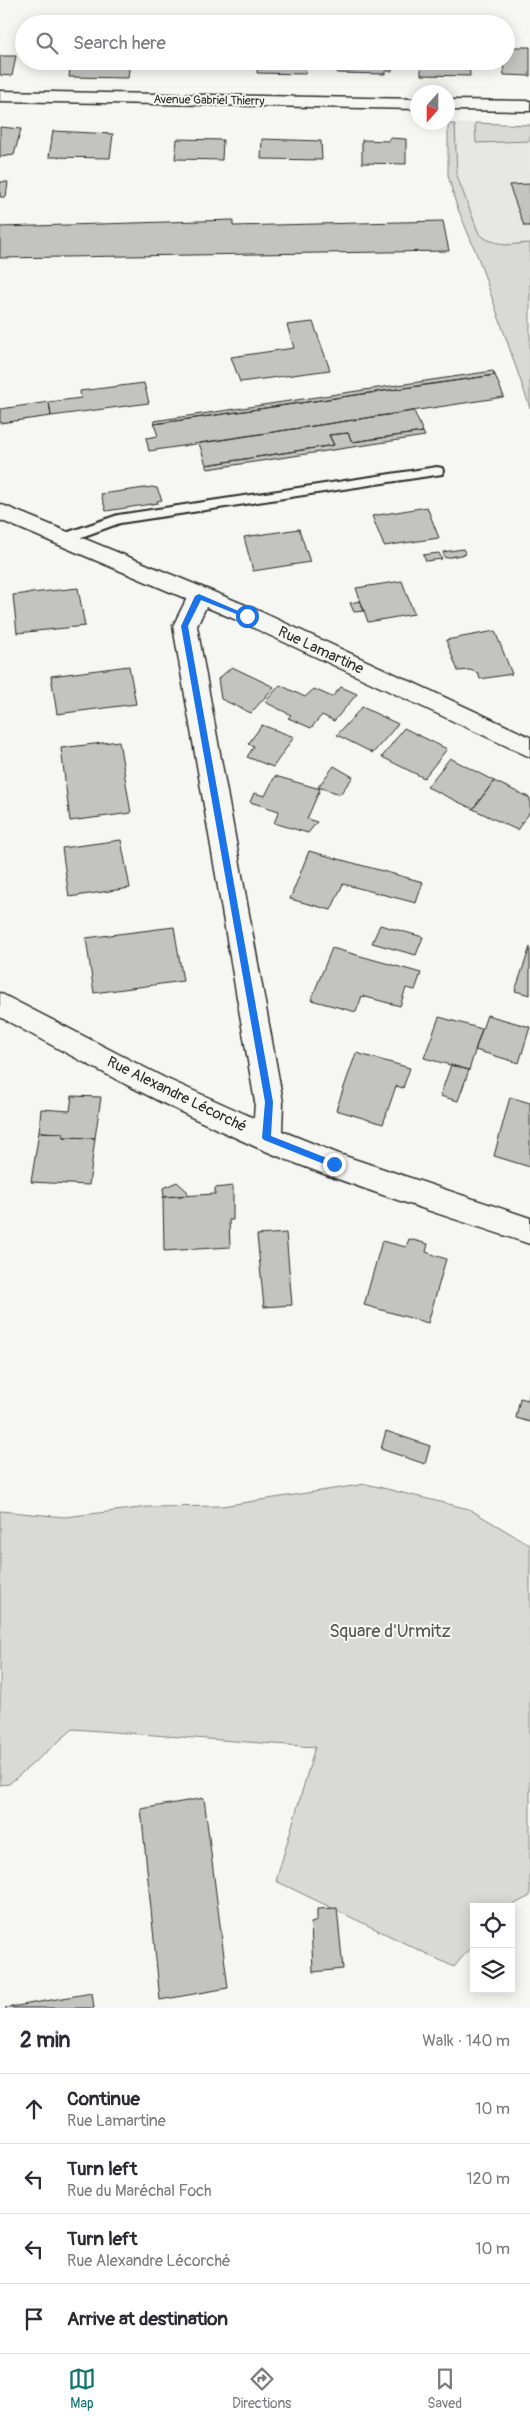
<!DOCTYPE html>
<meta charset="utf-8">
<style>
:root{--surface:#fff;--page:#f7f7f7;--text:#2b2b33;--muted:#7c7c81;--line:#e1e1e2;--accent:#0f766e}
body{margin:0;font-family:Pangolin,sans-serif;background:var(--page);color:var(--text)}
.controls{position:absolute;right:15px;bottom:15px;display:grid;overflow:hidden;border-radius:0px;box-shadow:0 2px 12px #0003}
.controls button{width:45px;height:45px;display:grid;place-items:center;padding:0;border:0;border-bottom:1px solid var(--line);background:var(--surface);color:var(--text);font:25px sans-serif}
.compass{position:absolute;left:410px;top:85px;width:45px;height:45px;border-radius:50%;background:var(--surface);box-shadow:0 2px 12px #0003;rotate:201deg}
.stop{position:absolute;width:15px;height:15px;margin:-11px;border:4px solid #1a73e8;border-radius:50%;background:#fff}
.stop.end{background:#1a73e8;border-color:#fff;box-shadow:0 1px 5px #0008}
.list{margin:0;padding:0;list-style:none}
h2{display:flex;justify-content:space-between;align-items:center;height:65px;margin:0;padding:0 20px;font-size:21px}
h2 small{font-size:16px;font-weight:400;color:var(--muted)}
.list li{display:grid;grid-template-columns:32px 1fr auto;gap:15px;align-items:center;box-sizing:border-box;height:70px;padding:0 20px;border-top:1px solid var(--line)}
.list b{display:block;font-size:19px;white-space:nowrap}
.list p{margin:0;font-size:16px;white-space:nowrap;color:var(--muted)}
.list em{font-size:16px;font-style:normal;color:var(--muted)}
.icon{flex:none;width:28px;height:28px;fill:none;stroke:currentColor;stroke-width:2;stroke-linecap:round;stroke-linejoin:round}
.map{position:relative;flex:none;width:530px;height:2008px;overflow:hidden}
.search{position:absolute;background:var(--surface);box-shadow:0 2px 12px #0003;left:15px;right:15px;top:15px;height:55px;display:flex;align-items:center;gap:12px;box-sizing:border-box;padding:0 18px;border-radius:28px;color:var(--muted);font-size:19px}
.sheet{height:345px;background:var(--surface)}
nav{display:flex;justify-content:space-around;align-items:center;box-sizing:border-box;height:70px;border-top:1px solid var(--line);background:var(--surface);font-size:14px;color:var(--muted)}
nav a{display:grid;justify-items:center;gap:2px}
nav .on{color:var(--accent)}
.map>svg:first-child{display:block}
</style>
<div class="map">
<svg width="530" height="2008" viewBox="0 0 530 2008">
<rect width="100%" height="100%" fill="#f6f6f2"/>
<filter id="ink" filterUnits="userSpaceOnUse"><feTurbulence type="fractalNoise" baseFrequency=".02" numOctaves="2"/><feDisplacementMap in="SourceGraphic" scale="10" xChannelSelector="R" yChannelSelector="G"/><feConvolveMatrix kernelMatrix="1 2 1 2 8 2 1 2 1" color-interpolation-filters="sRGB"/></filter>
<g filter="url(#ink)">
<!-- built -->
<path fill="#e7e7e3" d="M475 123 530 125V408L479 260 456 204 448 175V124Z"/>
<!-- green -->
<path fill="#d9d9d5" stroke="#828280" d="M475 123 530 125V141L476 143Z
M448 124H455L457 176 479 234 488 240 505 245 530 243V408L479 260 456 204 448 175Z
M366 1484 469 1509 530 1545V1896L509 1907H474V1943L454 1967 276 1881 315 1747 73 1729 9 1784 0 1785V1511L65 1517 148 1507 222 1506Z"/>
<!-- building -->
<path fill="#c3c3c0" stroke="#2b2b2b" d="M506 47H530V76L504 75 503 61H506Z
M0 56H16L12 76 0 75Z
M71 61H130L128 78 69 77Z
M175 61H224L223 67 174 66Z
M258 61H306L305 74 257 73Z
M337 61H392V71H385V74L337 73Z
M421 61H469L470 76 421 75Z
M0 127 21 129 14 155 0 157Z
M53 131 113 134 110 158 49 157Z
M389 138 406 139V164L362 163V140L389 141Z
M177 139 223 140 222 160 175 159Z
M262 139 321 141 322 160 261 159Z
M0 182H8L6 197H0Z
M530 184V226H524L509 185Z
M233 220V226L443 221 449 251 0 258V227Z
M313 322 330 370 240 382 231 357 294 348 287 325Z
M493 371 495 375 154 424V421Z
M495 375 504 397 149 451 146 438 158 436 154 424Z
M144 383 149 403 51 416 49 402 81 398 80 391Z
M49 402 51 416 0 423V409Z
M414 411 423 432 352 442 348 433 329 435 334 445 206 465 199 443Z
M423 432 425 436 208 469 206 465 334 445 329 435 348 433 352 442Z
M152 487 157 488 162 500 157 501 158 503 106 511 101 494Z
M427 507 439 538 384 546 372 516Z
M299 529 310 562 253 571 244 537Z
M463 549 466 554 445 558 443 552Z
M439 553 442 559 426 561 423 555Z
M402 581 414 614 368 622 356 588Z
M78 588 85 626 17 633 13 595Z
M360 601 364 611 354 612 350 603Z
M495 631 512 674 480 679 478 673 470 670 458 671 446 640Z
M129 666 136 704 57 714 51 676Z
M232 667 274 687 251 713 221 699 218 679Z
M280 685 305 697 314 689 332 697 341 687 357 694 334 721 322 715 311 728 288 718 291 715 265 702Z
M362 707 398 724 373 753 337 735Z
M262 725 294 737 273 767 247 757 254 746 248 744Z
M404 728 447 749 424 778 382 757Z
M119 741 131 813 70 821 61 748Z
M450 758 494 781 473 809 427 787Z
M334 766 353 777 340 794 318 787Z
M275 776 320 789 307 819 317 822 308 833 274 823 279 811 250 802 254 793 265 796Z
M494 781 530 798V812L517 830 473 809Z
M121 840 130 888 69 897 62 848Z
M309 851 423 882 416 903 343 884 331 910 290 899Z
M380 925 423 937 416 955 372 943Z
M174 927 183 981 94 993 86 938Z
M530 947V995L515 991Z
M332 948 421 973 415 990 406 988 400 1006 362 996 356 1012 311 1000Z
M487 1015 530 1027 519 1063 475 1050Z
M439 1017 482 1029 469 1070 424 1058Z
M356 1053 410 1068 403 1088 396 1086 383 1124 336 1110Z
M451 1065 469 1070 458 1101 440 1096Z
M72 1096 101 1097 95 1138 63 1137V1133L39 1132 41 1109 70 1111Z
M510 1097 530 1103V1167L494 1156Z
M39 1132 63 1133V1137L95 1138 89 1185 31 1182Z
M177 1182 187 1191 188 1195 164 1197 163 1188Z
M233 1186V1220H229L230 1247 164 1251 163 1197 215 1194V1188Z
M286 1233 292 1305 264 1307 257 1235Z
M409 1239 428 1244 426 1252 446 1259 428 1323 364 1305 382 1241 406 1247Z
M530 1390V1422L516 1418 520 1398 528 1400Z
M386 1431 430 1446 425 1464 381 1449Z
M204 1798 228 1988 160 2000 141 1809Z
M337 1908 343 1969 313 1972 311 1923 317 1921V1909Z
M92 1993 94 2008H5Z"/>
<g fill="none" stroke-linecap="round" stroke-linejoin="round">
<defs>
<path id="lane" d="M437 467 442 468 443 471 442 474 120 523 65 543 58 538 60 535 118 515Z"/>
<path id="street" d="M0 91 418 99V109L0 101Z
M448 100 530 101V111L448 110Z
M199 588 207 590 211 596 197 626 283 1102 282 1131 339 1154 530 1218V1244C438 1213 345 1185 256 1147 168 1108 84 1063 0 1017V993L165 1078 254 1118 255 1102 173 626 191 590Z"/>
<path id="secondary" d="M0 504 255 609 530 737V757L239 621 0 520Z"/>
</defs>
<!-- lane casing -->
<use href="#lane" stroke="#2b2b2b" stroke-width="4"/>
<!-- street casing -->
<use href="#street" stroke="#2b2b2b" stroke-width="3"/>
<!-- secondary casing -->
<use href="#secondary" stroke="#2b2b2b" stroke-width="3"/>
<!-- lane -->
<use href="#lane" fill="#f6f6f2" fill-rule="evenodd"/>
<!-- street -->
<use href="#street" fill="#f6f6f2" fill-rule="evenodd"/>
<!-- secondary -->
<use href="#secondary" fill="#f6f6f2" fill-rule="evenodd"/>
</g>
</g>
<!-- route -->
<path fill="#1a73e8" d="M199 594 250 616 244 617 201 600 188 626 273 1102 271 1136 337 1162 339 1164 334 1168 264 1140 262 1138 265 1102 181 626 195 596Z"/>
<g text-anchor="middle" stroke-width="4" stroke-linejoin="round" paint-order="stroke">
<!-- far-street labels -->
<g font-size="12" fill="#2b2b2b" stroke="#f6f6f2">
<text transform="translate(209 100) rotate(1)" y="4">Avenue Gabriel Thierry</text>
</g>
<!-- street labels -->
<g font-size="15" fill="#2b2b2b" stroke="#f6f6f2">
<text transform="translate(321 650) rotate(25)" y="5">Rue Lamartine</text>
<text transform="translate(177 1094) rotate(26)" y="5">Rue Alexandre Lécorché</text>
</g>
<!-- near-park labels -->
<g font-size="18" fill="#565656" stroke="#f6f6f2">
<text x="390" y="1637">Square d'Urmitz</text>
</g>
</g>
</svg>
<div class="controls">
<button><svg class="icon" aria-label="locate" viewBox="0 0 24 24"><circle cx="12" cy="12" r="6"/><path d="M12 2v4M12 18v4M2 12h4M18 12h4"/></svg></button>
<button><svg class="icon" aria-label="layers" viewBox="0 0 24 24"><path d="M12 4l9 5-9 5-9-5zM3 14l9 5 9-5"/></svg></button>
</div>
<svg class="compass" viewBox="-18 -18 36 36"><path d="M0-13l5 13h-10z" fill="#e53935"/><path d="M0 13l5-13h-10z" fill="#7c7c81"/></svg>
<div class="stop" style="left:247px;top:616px"></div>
<div class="stop end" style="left:334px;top:1164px"></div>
<div class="search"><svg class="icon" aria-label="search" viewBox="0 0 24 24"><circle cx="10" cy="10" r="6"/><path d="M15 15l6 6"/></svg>Search here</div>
</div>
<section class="sheet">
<h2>2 min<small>Walk · 140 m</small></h2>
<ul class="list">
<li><svg class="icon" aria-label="ahead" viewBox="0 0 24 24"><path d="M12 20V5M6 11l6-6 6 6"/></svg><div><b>Continue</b><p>Rue Lamartine</p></div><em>10 m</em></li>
<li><svg class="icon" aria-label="left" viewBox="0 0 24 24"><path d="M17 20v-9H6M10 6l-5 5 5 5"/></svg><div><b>Turn left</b><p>Rue du Maréchal Foch</p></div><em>120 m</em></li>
<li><svg class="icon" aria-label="left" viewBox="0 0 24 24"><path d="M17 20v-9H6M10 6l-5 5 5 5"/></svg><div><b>Turn left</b><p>Rue Alexandre Lécorché</p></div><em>10 m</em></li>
<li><svg class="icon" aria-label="arrive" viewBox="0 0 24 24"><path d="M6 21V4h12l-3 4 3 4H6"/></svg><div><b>Arrive at destination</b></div></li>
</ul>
</section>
<nav>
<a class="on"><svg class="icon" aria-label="map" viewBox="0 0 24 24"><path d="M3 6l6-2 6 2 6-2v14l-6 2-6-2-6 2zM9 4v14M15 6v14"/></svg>Map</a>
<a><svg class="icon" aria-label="directions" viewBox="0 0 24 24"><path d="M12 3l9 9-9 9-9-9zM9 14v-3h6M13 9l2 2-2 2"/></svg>Directions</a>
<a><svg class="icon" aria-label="saved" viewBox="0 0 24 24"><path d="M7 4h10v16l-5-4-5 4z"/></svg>Saved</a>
</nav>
